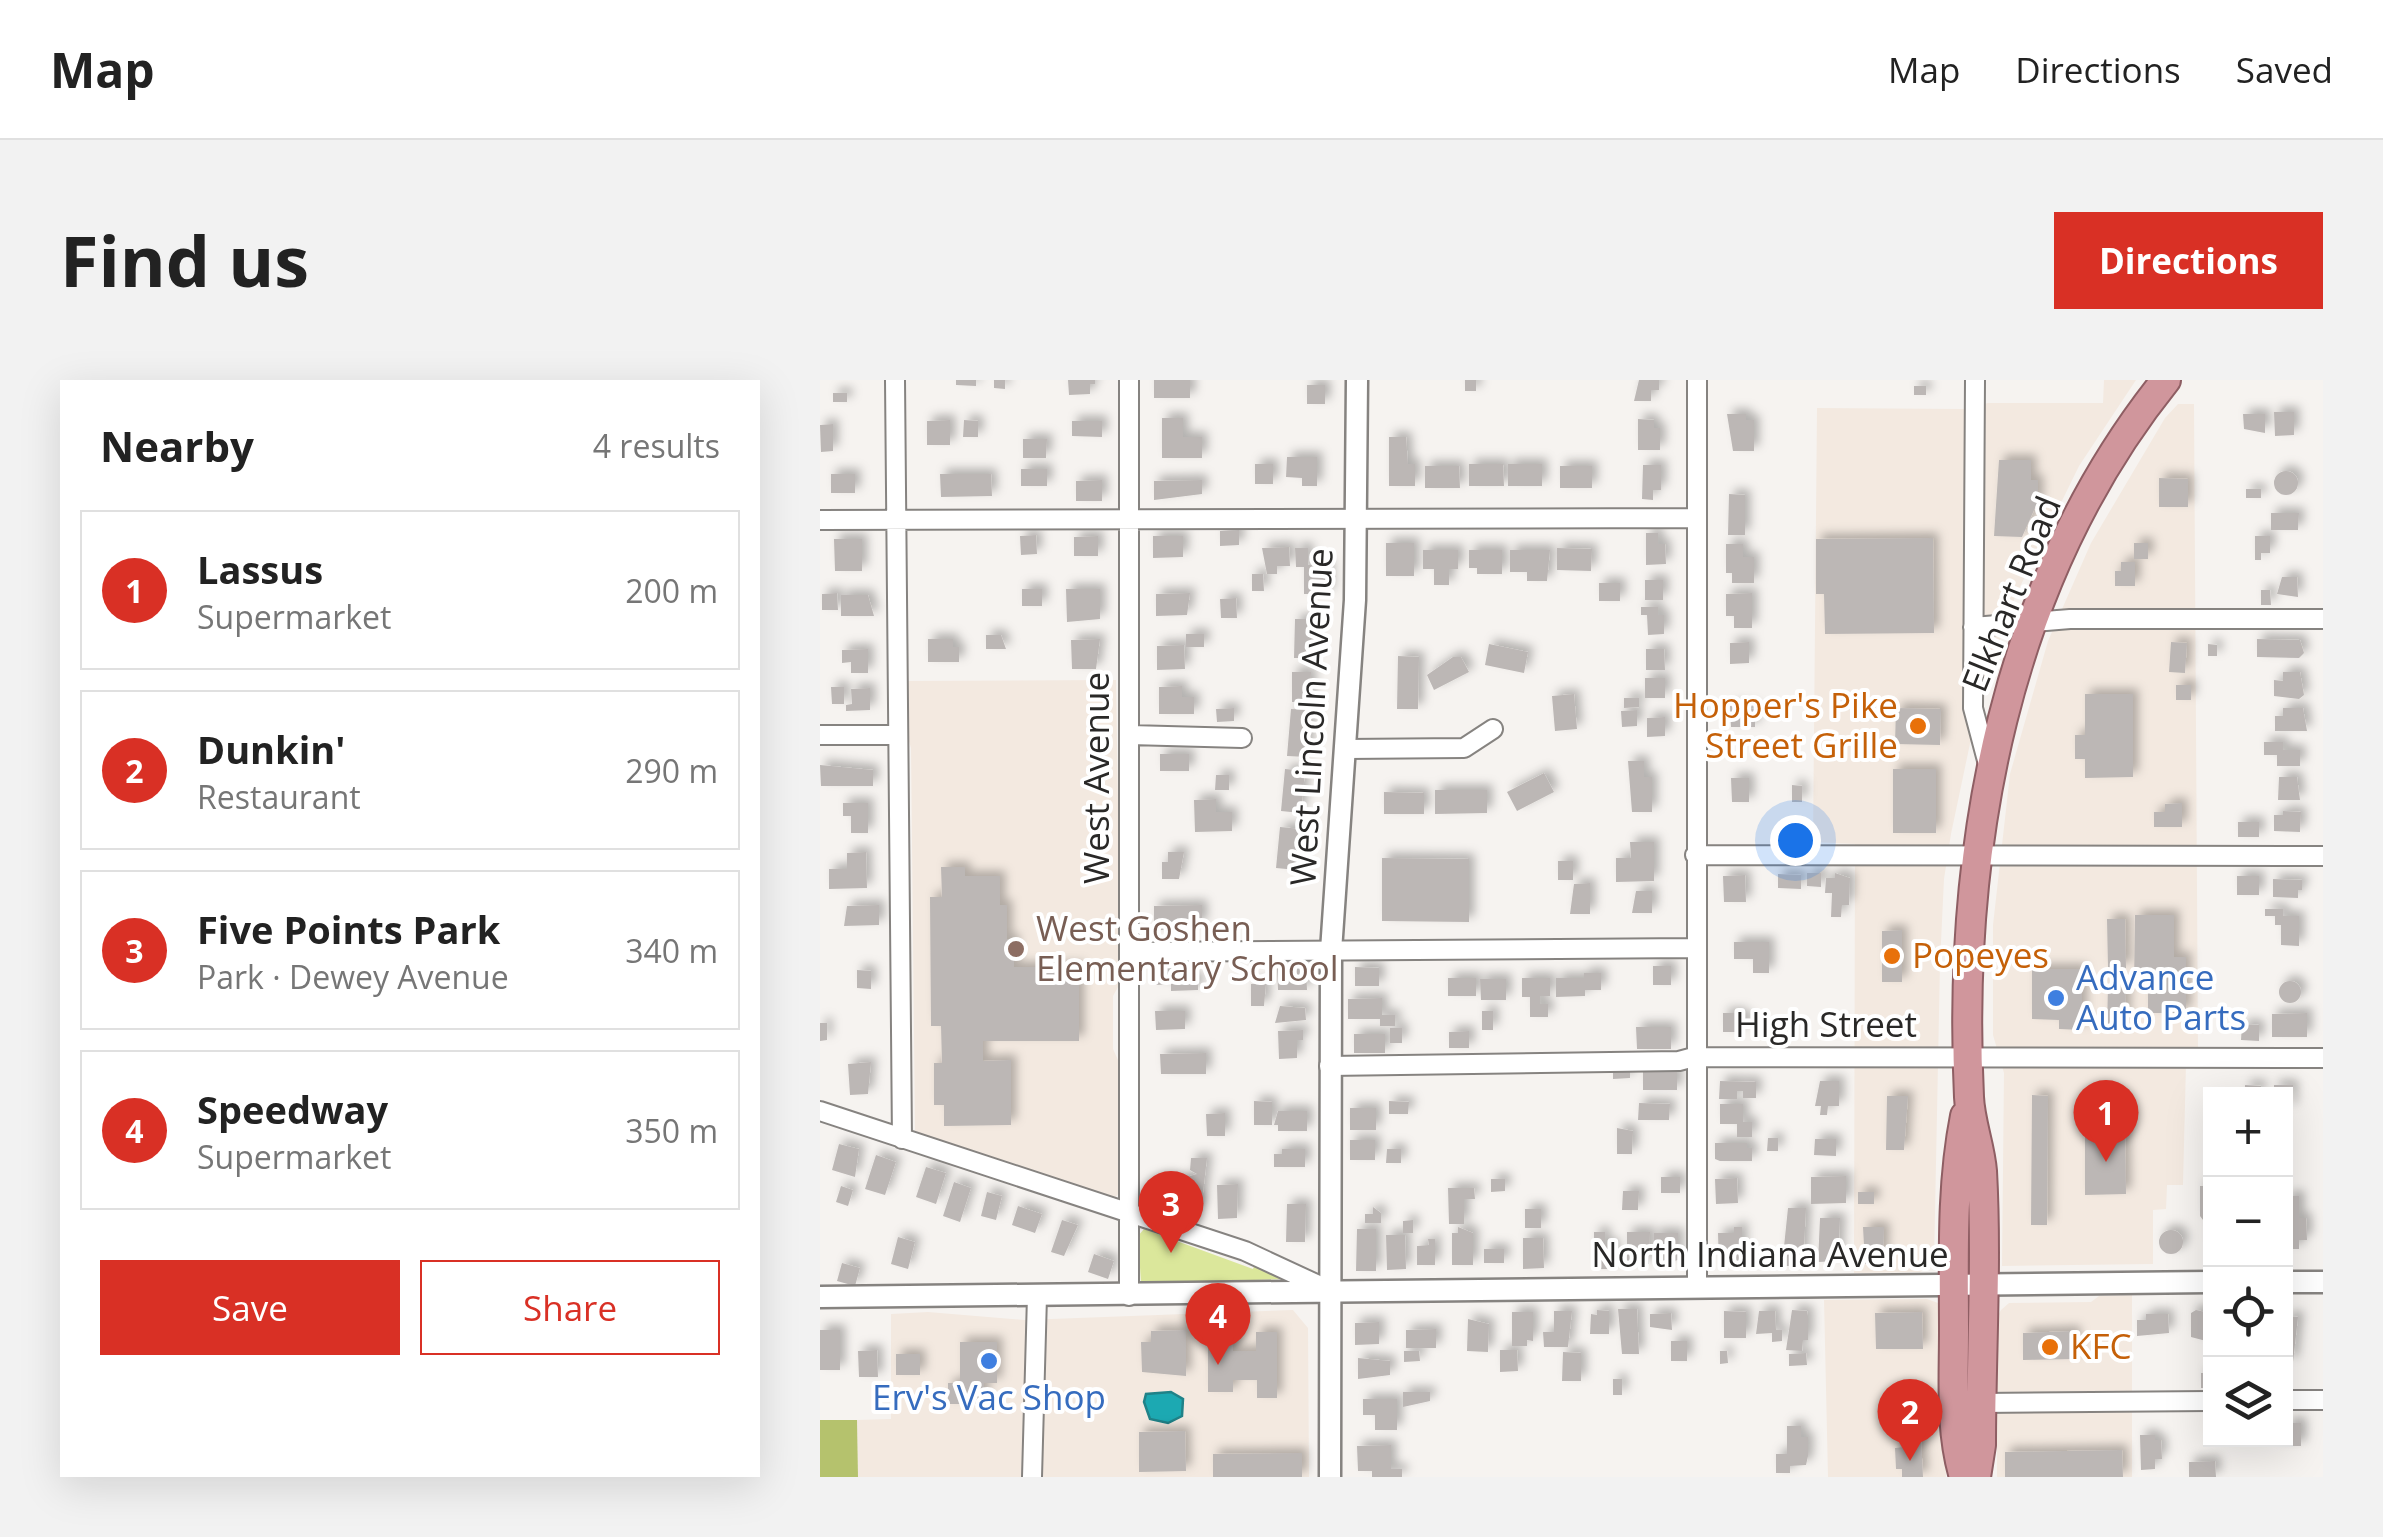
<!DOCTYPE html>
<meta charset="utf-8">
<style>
:root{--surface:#fff;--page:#f2f2f2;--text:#222;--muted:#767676;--line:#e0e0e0;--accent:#d93025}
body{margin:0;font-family:"Open Sans",sans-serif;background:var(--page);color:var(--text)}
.controls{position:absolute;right:30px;bottom:30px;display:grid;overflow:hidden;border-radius:0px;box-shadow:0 10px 40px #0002}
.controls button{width:90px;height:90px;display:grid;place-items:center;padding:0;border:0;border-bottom:2px solid var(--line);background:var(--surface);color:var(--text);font:50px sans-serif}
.you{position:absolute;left:975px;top:460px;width:35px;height:35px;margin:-25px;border:8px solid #fff;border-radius:50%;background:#1a73e8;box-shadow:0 0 0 15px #1a73e833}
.badge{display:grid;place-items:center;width:65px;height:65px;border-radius:50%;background:var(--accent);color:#fff;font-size:32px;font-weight:700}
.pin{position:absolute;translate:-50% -82px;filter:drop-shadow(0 2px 5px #0008)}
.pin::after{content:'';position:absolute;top:52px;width:35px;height:30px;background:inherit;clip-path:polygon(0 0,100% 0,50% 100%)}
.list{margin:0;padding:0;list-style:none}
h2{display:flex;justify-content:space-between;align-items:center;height:130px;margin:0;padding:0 40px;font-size:42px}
h2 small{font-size:32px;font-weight:400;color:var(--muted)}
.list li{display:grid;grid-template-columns:65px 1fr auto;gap:30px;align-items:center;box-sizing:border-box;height:160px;margin:0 20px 20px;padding:0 20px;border:2px solid var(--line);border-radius:0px}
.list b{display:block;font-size:38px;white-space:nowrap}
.list p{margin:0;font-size:32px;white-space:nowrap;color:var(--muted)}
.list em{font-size:32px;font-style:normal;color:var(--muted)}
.actions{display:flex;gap:20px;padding:30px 40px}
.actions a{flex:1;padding:22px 0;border:2px solid var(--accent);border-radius:0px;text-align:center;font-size:35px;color:var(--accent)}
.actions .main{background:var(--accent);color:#fff}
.icon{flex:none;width:55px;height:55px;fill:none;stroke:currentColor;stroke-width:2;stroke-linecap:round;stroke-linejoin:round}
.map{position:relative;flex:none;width:1503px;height:1097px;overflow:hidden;border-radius:0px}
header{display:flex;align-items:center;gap:60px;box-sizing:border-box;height:140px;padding:0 50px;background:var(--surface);border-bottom:2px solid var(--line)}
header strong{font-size:48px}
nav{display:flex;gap:55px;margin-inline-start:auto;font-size:35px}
.intro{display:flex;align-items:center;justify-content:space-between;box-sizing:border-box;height:240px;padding:0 60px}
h1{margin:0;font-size:70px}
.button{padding:25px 45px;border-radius:0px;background:var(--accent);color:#fff;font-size:35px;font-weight:700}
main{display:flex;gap:60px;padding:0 60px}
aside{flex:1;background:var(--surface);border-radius:0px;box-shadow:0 10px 40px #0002}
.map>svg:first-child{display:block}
</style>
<header>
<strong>Map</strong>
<nav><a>Map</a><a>Directions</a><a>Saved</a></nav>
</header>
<div class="intro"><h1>Find us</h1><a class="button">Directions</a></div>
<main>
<aside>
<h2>Nearby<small>4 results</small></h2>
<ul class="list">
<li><span class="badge">1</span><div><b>Lassus</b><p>Supermarket</p></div><em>200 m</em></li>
<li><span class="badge">2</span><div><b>Dunkin'</b><p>Restaurant</p></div><em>290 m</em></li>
<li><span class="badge">3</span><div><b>Five Points Park</b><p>Park · Dewey Avenue</p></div><em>340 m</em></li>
<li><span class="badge">4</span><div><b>Speedway</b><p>Supermarket</p></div><em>350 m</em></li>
</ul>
<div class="actions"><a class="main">Save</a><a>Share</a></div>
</aside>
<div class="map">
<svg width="1503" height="1097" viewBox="0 0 1503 1097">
<defs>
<filter id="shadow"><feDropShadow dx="5.5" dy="-5.5" stdDeviation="5" flood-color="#0004"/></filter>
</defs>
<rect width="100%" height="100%" fill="#f6f3f0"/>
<!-- built -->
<path fill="#f3e9e0" d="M1284 0H1316L1259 86 1195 217 1160 316 1131 454 1124 499 1120 583 1114 884 1100 892 1034 893 1035 464 993 462 997 28 1143 29 1168 23H1283Z
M1374 24 1378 670 1366 684 1363 805H1347L1346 829 1333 830V884L1182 886 1184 693 1173 655V545L1190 394 1228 261 1271 163 1345 38 1358 24Z
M296 300 300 550 298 607 293 616V669L298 680 299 813 293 820 95 751 91 368 84 344V301Z
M1312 915V1097H1177V937L1181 930 1189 923 1271 922 1279 916Z
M1107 919 1118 923 1124 935 1126 1097H1008L1004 920Z
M473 930 488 948 489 1097H38L37 1040 71 1039V934L108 932 204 940Z"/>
<!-- green -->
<path fill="#dbe79b" d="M324 849 433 889 436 881 467 899 321 903 318 856Z"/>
<!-- forest -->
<path fill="#b5c26d" d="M0 1040H37L38 1097H0Z"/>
<!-- water -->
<path fill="#1ca9b2" stroke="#208288" stroke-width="2.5" d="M351 1012 363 1019 362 1036 348 1043 330 1039 324 1022 326 1014Z"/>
<!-- building -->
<path fill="#bcb7b5" filter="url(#shadow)" d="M136 0H156V6L136 5Z
M174 0H185V9L174 8Z
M248 0H275V4H270V14L249 15Z
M334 0H370V18H334Z
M645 0H656V11H645Z
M819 0H839V10H831V21H814Z
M487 5H505V24H487Z
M1094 6H1106V15H1094Z
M13 13H27V22H13Z
M1454 32H1474V55L1455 56Z
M907 34H926V40H934V71H913Z
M1423 34H1445V53L1424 49Z
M342 38H363V57H382V78H342Z
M818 39 834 40V48H840V70H818Z
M130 40V65H107V41Z
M144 40 158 41V57H143Z
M252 41H282V57L252 56Z
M13 44V71L1 72 0 45Z
M569 57H586L588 84H595V106H569Z
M203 59H227L226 78H203Z
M467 77H497V106H482V98L466 97Z
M1179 80H1211V100H1218V121L1202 157 1174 156Z
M435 84H453V104H435Z
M649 84H683L684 106H649Z
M688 84H722V106H688Z
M823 85H841V110H833V120L822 119Z
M605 86H639L640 108H605Z
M740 86H772V108H740Z
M201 89H227V106H201Z
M1454 103a12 12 0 1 1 24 0a12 12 0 1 1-24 0Z
M11 94H35V113H11Z
M120 94H171L172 116 121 117Z
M1339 98 1368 99V127H1339Z
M282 100V121H256V101Z
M382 100V114L334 120V101Z
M1426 109H1441V118H1426Z
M909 114 925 115V155H908Z
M1451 133H1479L1478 150H1451Z
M419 150V165L400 166V151Z
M826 153H838V164H845L846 184 826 185Z
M216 155 217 174 201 175 200 156Z
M278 156V176H254V157Z
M333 156H363V177L333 178Z
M1435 156H1450V173H1441V180H1435Z
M1113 158 1114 253 1005 254 1004 214H996V159Z
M14 159H42V191H15Z
M566 163H594V196H566Z
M1314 163H1328V179H1314Z
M906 164H923V177H934V203H912V193H906Z
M469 167 470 186H457V194H447L442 168Z
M475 168H488V185H508L509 214H484V187H476Z
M737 168 772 169 771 191 737 190Z
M603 170H638V189H629V205H614V189H603Z
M649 170H682V194H657V188H649Z
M690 170H730L727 201H707V192H690Z
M1301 182H1315V206H1295V191H1301Z
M432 194H443L444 211H432Z
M1462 197H1477L1478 217 1457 214Z
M825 200H843V220H825Z
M779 203H800V221H779Z
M202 209H222V226H202Z
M246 209H280V239L247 242Z
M1441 210H1450L1451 225H1441Z
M17 213 18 230H2V214Z
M370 213 367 235 336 236V214Z
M932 213V248H914V236H906V214Z
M21 215H48L54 236H21Z
M416 218 417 238H401L400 219Z
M821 227H838V235H844V254L828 255 827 235H821Z
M475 239H494L493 278H474Z
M366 254H384V267H366Z
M166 255H181L186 269H166Z
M108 259H133V267H139V282H108Z
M280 259 276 289H252L251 260Z
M1437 259 1480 260 1484 273 1479 278 1437 277Z
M929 262V283L910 284V263Z
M1351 262 1367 263 1365 293 1349 292Z
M669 264 708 272 704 293 665 285Z
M1388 264 1397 265V276H1388Z
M364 265 365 289 337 290V266Z
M48 269V293H31V282L22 283V270Z
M826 269H844L845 290H826Z
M578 276 599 277 598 329H577Z
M633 277H641L649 292 614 310 607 295Z
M472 292H491L490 322H472Z
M1463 292H1480L1484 315 1479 319 1454 316V300L1463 301Z
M825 298H845V318H825Z
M1356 305H1371V320H1356Z
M362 306V317H374V334H339V307Z
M11 307H24V324H12Z
M50 308V330L26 331V325L32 324 31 309Z
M754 314 757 349 735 351 732 316Z
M1265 314H1313V397L1265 398V379H1255V355H1265Z
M804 318H819V327L804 328Z
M910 326 935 329V347H911Z
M414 328V341L397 342 396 329Z
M1076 328 1121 329 1120 365 1075 364Z
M1463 328H1483L1487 351H1455V336H1463Z
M471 329 491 330 487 377 467 376Z
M817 330V346L802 347 801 331Z
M845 337V356L827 357V338Z
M1444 362H1463V370H1480V386H1457V375H1444Z
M340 374H369V391H340Z
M808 381H824V397H832V432H812Z
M0 385 53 390V406H1Z
M465 389 485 391 481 433 461 431Z
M1073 389H1116V453H1073Z
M724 393 734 412 697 431 687 412Z
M396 395H409V410H395Z
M1459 397H1477L1480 420H1458Z
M911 398H929V422H912Z
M972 405 982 406V422H972Z
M615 410H667V433L615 434Z
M564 412 604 413V434H564Z
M396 419V432H412V451L375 452 374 420Z
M23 423H48V453H31V436H23Z
M1362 423V447H1334V432H1345V424Z
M1463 431 1481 432 1480 452 1454 451V435H1463Z
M1418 442H1439V457H1418Z
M460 447 481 449 477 490 456 488Z
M810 462H834V501L796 502V478H811Z
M46 472 47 508 9 509V489H27V473Z
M348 472H364L359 499H342V482H348Z
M562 478 649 479V542L562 541Z
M738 481H753V500H738Z
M121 487H145V496H180V525H187V559H194V587H259V661H163V681L191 680V745L124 746V725H114V683H122L121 646H111L110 517H122Z
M987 493H1001V507L987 506Z
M1015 493 1030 498 1029 525H1022L1021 537H1011L1012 513H1005L1006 498H1015Z
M958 494 981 495V509L958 508Z
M925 495 926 522H904L903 496Z
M1417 496H1439V515H1417Z
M1453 499 1482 500V510H1478V518L1453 517Z
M770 503V534H750L754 504Z
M816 511H832V533H812Z
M59 525V545L24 546 27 526Z
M382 525V545L334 551V526Z
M1445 529H1463V536H1479V566L1461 565V545H1455V536H1445Z
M1315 535H1354V577H1366V633H1328V603H1314Z
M1287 539H1305L1306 588H1288Z
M1082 550V602H1062V551Z
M914 562H949V593H933V579H914Z
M833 586H851V605H833Z
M535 587 559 588V606H535Z
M457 588H486L487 610H458Z
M336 589H366V598H378V610L351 611V604L336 605Z
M1212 589H1262V650L1239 649V640L1212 639Z
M37 590 51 591V609L37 608Z
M764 593H781V610H765V616L736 617V598H764Z
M628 598H656V616H628Z
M702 598H730V616H720V624H728V637H710V617H702Z
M660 599H686V620H661Z
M1459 612a11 11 0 1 1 22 0a11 11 0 1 1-22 0Z
M446 603 444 626H431V604Z
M1288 604H1306L1305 650H1287Z
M562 618V635H575V646H560V639H528V619Z
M460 626 485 628 486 640 455 643Z
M335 631H365V649L336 650Z
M662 631H673V650H662Z
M903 633H922V639H930V646H922V652H903Z
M1487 633V657H1452V634Z
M0 643H7V660L0 661Z
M1422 644 1439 645V661L1421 660Z
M816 647H851V669H817Z
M570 648H582V663H570Z
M483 650V660H477V678L459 679 458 651Z
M649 651V668H629V652Z
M534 654H565V673H534Z
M386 673V694H341L340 674Z
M51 682 48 714 30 715 28 684Z
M810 689V698L793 699V690Z
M857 691V710H823V692Z
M900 701 936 702V718H923V711H917V719H899Z
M1000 701H1019V726H1008L1007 735H1000L1001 726H995Z
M1425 705 1441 706V714H1425Z
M1454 705H1473L1472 729H1466V714H1454Z
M1212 715 1228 716 1227 845H1211Z
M1067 716H1088L1084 770H1066Z
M434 721 452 722V745H434Z
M569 721 589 722 588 734H569Z
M819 723 850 724 849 740H818Z
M900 724H923V742H932V757H917V744H900Z
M530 728H556V750H530Z
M458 731H487V751H458V745H454Z
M405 733V756H387L386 734Z
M797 748 813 751 812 774H797Z
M1265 749H1305L1306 814 1265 815Z
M948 758H958V771H947Z
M995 759H1016V776L994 775Z
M530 760H555V780H530Z
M895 763H927V768H932V781H900L895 779Z
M19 764 39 769 35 797 12 790Z
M462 769H485V787H454V774H462Z
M567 769H581V783H566Z
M56 775 76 782 65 815 45 809Z
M371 778H387L381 830 362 829 360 822V799L377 794 370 790Z
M106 787 126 793 116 824 96 817Z
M1026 796V823L991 824V797Z
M841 797H860V813H841Z
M917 798 918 823 896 824 895 799Z
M671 799H685V811L671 812Z
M134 802 151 808 140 842 123 836Z
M418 804 417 838 398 839 397 805Z
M21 806 33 810 28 826 16 822Z
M1380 806H1390V864H1386V844L1380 836Z
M628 808H654L655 819H644V844H629Z
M803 811H819L818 830H802Z
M167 812 182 816 176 840 161 836Z
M1038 812H1054V824H1038Z
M1466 816H1479V838H1486L1487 860H1479V869H1467Z
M467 824H486L485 862H466Z
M198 826 222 834 215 853 192 845Z
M553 827 561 833V843H545V834H553Z
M968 828H986L983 886H962Z
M705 829H721V848H705Z
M1000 838H1020L1018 881 998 882Z
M242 840 258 845 244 876 231 872Z
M593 840V853H583V841Z
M638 847 653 853V885H632V853H638Z
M914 847H922V885H899L898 853H914Z
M1043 847H1064L1063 884H1045Z
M537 849H556V891H536Z
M1339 862a12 12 0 1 1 24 0a12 12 0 1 1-24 0Z
M774 852H785V864H795L792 889H774Z
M807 852H830L829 884H807Z
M834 853H858V880L843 884V880H834Z
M566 855H585L586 889 567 890Z
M78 857 95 862 88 889 71 884Z
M703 858H723L724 888 703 889Z
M608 859H615V885H597V866L609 865Z
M664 869H684V883H664Z
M274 874 294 881 288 899 268 892Z
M22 883 40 888 35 906 17 901Z
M798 929H817L819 974H802Z
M777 930 789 931V954H770L771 934 777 935Z
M972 930 987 931 988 936V960H983L982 971 966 970Z
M1376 930 1390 933V962L1371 957V933Z
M734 931H752L748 967H724L723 952H734Z
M904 931 926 932V958H904Z
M939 931H955L956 950H962V961L952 962V953L936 954Z
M692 932H713V961L707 960V966H692Z
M1102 932 1103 969H1056L1055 933Z
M851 933 852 950 830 947V934Z
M1326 934H1348L1349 953 1317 956V940H1326Z
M1466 936 1478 937 1473 982H1466Z
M648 939 669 944 668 972 647 971Z
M559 942V964L535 965V943Z
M616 949V968H586V950Z
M0 950H20V990H0Z
M366 950V996L322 992 321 962H331V951Z
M1255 951 1256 979 1203 980V953Z
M436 952H457V1018H437V1000H413V1012H388V957H413V971H436Z
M851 961H867V981H851Z
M140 962H177V1003H164V1024H128V1003H140Z
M57 970 58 997H39L38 971Z
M680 970H697L698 991 680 992Z
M584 971H599L600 981 584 982Z
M900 971H907L908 983 900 984Z
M743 972 761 973V1001H742Z
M986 973 987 985 969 986V974Z
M76 974H100V995H76Z
M538 978 570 981V995L538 999Z
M1381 993H1390V1008H1381Z
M793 999H802V1015H793Z
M583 1012H610V1021L583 1027Z
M543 1019H577V1050H555V1035H543Z
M1466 1043H1481V1066H1455V1060H1466Z
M967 1046H981V1057H988V1076L986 1085 970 1086V1093H956V1074H967Z
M365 1051 366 1091 319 1092V1052Z
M1320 1055H1335V1060H1341L1342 1079H1335V1089L1321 1090Z
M1101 1059 1103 1097H1082V1089H1076L1075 1068 1083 1067V1060Z
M571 1065V1089H582V1097H552V1091H538L537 1066Z
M1302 1070 1303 1097H1185V1072Z
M482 1073V1097H393V1074Z
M1395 1081 1396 1097H1369V1082Z"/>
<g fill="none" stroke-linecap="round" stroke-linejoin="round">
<defs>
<path id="minor" d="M75 0 82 759
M1155 0 1153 328 1169 388
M0 140 877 138
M1153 247 1250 239H1503
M0 355H78
M310 355 422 358
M526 369 644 368 673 349
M875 475 1503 476
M309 572 874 568
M509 686 859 681 874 677 1503 678
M0 731 425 871 509 910
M877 908V0
M309 916V0
M1466 1020H1503
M1161 1023 1390 1021
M212 1097 217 916"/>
<path id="tertiary" d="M1466 902H1503
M0 917 1390 902
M510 1097 511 571 535 220 537 0"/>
<path id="trunk" d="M1144 1097C1130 1050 1134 1001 1134 952 1134 879 1131 807 1145 736
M1156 1097 1161 1065C1161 974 1167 882 1162 791 1160 766 1150 742 1149 717 1137 466 1185 200 1346 0"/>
</defs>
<!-- minor casing -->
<use href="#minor" stroke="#868380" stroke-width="22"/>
<!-- tertiary casing -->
<use href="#tertiary" stroke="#868380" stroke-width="25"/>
<!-- trunk casing -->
<use href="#trunk" stroke="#8e5e63" stroke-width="32"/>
<!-- minor -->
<use href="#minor" stroke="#fff" stroke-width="18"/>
<!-- tertiary -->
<use href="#tertiary" stroke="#fff" stroke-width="20"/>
<!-- trunk -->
<use href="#trunk" stroke="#d0969c" stroke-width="28"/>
</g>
<!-- markers -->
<g fill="#e8710a" stroke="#fff" stroke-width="4">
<circle cx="1098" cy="346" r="10"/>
<circle cx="1072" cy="576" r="10"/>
<circle cx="1230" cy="967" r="10"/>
</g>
<circle fill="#8d6e63" stroke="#fff" stroke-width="4" cx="196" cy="569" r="10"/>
<g fill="#3f7fe0" stroke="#fff" stroke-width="4">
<circle cx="1236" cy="618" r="10"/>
<circle cx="169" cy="981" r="10"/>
</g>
<g text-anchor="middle" stroke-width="8" stroke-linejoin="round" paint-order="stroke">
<!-- street labels -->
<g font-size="35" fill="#292827" stroke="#fff">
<text transform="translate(1192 214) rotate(-68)" y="12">Elkhart Road</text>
<text transform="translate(492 337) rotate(-87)" y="12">West Lincoln Avenue</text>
<text transform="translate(277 398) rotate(-90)" y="12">West Avenue</text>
<text x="1006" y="657">High Street</text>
<text x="950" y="887">North Indiana Avenue</text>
</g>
<!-- food labels -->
<g font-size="35" fill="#c56008" stroke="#fff" text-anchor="start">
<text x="1078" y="338" text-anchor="end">Hopper's Pike<tspan x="1078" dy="40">Street Grille</tspan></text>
<text x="1092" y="588">Popeyes</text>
<text x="1250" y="979">KFC</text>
</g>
<!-- education labels -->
<g font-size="35" fill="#785e54" stroke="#fff" text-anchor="start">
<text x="216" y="561">West Goshen<tspan x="216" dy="40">Elementary School</tspan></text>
</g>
<!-- shop labels -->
<g font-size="35" fill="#366cbe" stroke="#fff" text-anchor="start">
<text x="1256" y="610">Advance<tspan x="1256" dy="40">Auto Parts</tspan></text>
<text x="169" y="1030" text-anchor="middle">Erv's Vac Shop</text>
</g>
</g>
</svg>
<div class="controls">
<button>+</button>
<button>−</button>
<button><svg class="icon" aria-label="locate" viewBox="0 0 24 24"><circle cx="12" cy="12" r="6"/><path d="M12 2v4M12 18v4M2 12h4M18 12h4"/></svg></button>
<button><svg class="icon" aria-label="layers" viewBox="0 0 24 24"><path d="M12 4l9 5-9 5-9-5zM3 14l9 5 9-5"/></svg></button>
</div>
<div class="you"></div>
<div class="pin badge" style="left:1286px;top:782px">1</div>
<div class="pin badge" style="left:1090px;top:1081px">2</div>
<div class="pin badge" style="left:351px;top:873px">3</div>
<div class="pin badge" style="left:398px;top:985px">4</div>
</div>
</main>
